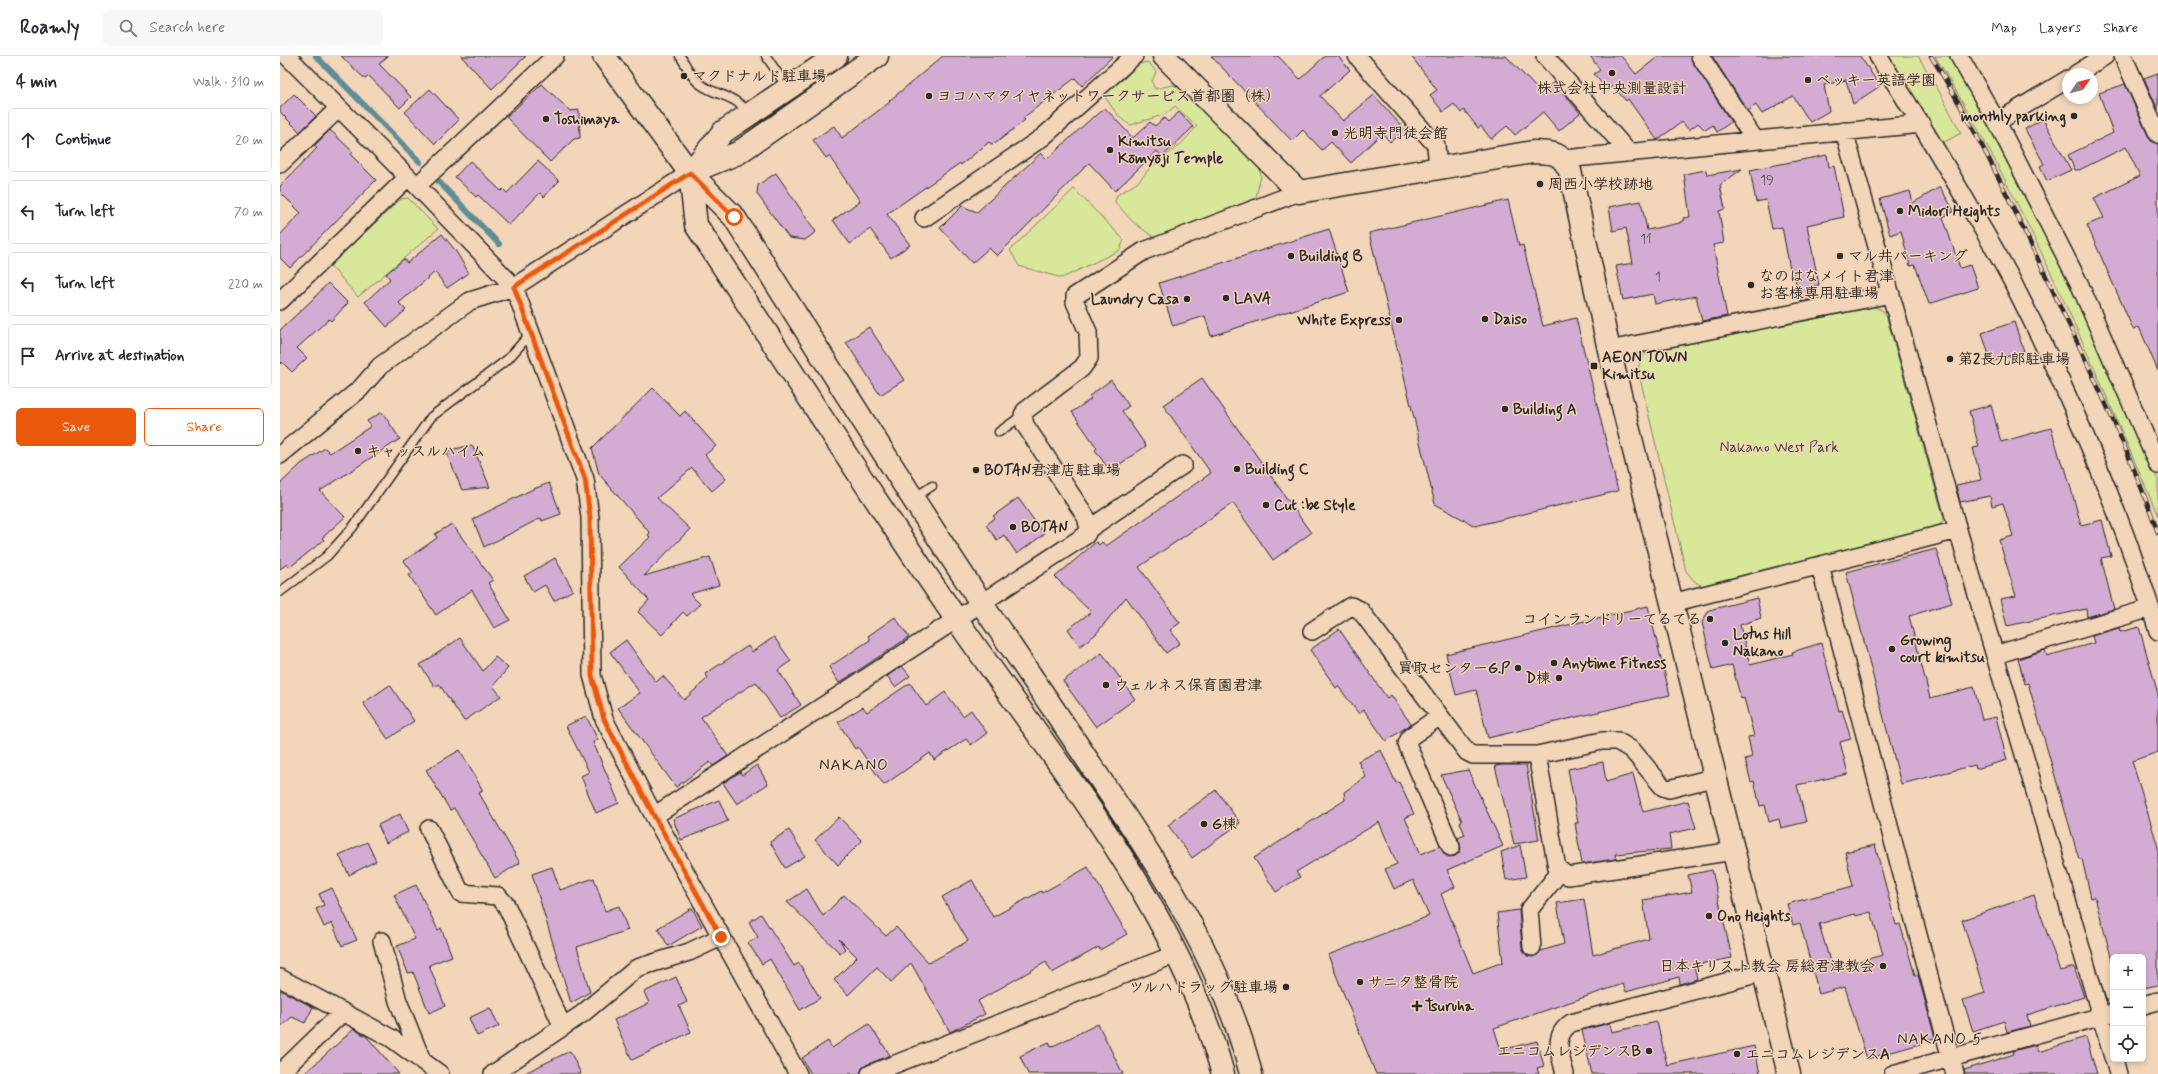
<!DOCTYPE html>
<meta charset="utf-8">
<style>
:root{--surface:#fff;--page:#f7f7f7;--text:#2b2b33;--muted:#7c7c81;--line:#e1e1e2;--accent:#ea580c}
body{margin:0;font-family:Mynerve,"Klee One",sans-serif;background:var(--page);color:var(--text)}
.controls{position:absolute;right:12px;bottom:12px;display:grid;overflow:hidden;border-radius:6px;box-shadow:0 2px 6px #0003}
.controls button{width:36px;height:36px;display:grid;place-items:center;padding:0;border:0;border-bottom:1px solid var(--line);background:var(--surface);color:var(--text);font:20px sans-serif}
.compass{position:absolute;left:1782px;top:12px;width:36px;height:36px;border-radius:50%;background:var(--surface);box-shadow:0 2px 6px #0003;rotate:55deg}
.stop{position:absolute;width:12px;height:12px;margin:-9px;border:3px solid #ea580c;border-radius:50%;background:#fff}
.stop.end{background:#ea580c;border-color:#fff;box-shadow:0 1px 4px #0008}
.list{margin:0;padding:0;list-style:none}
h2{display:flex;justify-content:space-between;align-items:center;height:52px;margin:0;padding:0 16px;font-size:17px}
h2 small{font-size:13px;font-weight:400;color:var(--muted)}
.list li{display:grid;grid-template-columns:26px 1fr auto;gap:12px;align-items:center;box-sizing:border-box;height:64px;margin:0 8px 8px;padding:0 8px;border:1px solid var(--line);border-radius:6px}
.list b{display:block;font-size:15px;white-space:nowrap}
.list em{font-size:13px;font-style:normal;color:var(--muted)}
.actions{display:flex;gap:8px;padding:12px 16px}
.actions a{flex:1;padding:9px 0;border:1px solid var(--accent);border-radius:6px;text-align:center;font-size:14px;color:var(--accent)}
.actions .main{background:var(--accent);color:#fff}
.icon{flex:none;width:22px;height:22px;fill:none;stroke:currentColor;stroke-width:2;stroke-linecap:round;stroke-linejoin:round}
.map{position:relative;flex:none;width:1878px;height:1018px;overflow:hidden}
header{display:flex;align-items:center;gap:24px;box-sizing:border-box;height:56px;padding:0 20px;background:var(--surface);border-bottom:1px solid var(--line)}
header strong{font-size:19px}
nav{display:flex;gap:22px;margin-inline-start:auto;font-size:14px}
.search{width:280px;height:36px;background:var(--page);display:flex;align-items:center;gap:10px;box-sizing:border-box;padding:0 14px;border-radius:6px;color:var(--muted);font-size:15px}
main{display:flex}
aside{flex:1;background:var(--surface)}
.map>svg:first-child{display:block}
</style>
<header>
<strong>Roamly</strong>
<div class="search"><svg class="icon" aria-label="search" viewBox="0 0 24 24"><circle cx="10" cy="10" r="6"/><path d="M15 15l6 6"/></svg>Search here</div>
<nav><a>Map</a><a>Layers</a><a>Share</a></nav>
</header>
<main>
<aside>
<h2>4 min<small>Walk · 310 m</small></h2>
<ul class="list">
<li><svg class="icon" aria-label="ahead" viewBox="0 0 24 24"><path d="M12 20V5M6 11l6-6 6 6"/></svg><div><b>Continue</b></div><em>20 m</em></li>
<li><svg class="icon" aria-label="left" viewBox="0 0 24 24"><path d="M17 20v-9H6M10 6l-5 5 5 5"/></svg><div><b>Turn left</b></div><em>70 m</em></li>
<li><svg class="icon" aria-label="left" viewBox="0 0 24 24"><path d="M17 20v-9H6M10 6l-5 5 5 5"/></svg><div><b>Turn left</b></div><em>220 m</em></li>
<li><svg class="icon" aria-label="arrive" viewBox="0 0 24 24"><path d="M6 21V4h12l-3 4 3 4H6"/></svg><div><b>Arrive at destination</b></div></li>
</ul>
<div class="actions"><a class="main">Save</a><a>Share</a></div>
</aside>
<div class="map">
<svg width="1878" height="1018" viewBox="0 0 1878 1018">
<rect width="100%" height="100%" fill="#f3d5b9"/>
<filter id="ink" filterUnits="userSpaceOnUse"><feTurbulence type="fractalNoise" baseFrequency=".025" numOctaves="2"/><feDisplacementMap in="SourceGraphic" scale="8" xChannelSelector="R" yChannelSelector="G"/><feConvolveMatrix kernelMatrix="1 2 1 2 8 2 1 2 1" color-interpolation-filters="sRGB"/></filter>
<g filter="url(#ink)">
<!-- green -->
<path fill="#d9e79a" stroke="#828962" d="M1607 0H1638L1659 35 1681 77 1663 87Z
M1655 0H1669L1715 81 1798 243 1878 424V460C1811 304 1745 145 1655 0Z
M868 6 876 15 872 26 875 33 892 29 905 32 978 107 981 120 974 149 876 183 852 165 835 146 837 139 857 127 870 112 902 87 917 70 895 50 886 58 850 69C837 62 833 51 824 40L832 30 845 22 857 8Z
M794 133 844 184 840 194 782 222 739 210 730 194Z
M128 142 158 173 78 241 50 209 121 143Z
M1594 251 1602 254 1606 259 1664 463 1657 472 1425 531 1415 526 1406 515 1359 318C1357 308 1361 303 1367 296Z"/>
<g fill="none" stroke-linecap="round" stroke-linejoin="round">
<!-- stream -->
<path stroke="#5d8d95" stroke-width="6" d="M36 0 140 106
M159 126 219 188"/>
</g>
<!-- building -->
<path fill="#d4acd3" stroke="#2b2b2b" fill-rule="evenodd" d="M61 0H108L99 8 131 41 120 52 89 20 85 23Z
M181 0H246L212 33Z
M663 0H833L802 30 795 22 743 62 745 64 716 87 711 88 709 86 681 109 680 107 607 158 630 189 611 202 590 173 570 188 553 164 580 145 549 100 546 102 533 84 554 70 562 82 610 46 609 45Z
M931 0H998L1020 23 1045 0H1058L1070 14 1040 40 1063 65 1094 39 1125 74 1110 86 1102 77 1071 107 1051 86 1042 94 1023 74 1012 85Z
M1131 0H1226L1261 37 1274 26 1300 57 1279 75 1263 56 1235 79 1227 70 1211 83 1201 70 1198 72 1184 54 1181 57 1174 48 1163 56 1150 39 1157 34Z
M1310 0H1341L1356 18 1379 0H1410L1412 5 1451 66 1437 76 1433 69 1425 74 1418 67 1409 74 1402 66 1377 84 1348 43 1346 45 1333 30 1328 35 1314 18 1320 14Z
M1432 0H1580L1600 30 1573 48 1566 24 1544 29 1549 55 1530 66 1513 40 1482 58 1476 49 1468 55Z
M1878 17V54L1864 22Z
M262 28 290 55 299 54 300 82 294 83 270 106 226 61Z
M1845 28 1869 82 1872 86 1878 88V315L1859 271 1853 273 1807 169 1824 162 1814 142 1860 120 1846 91 1799 114H1795L1788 99 1833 77 1819 37Z
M150 33 179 64 155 88 125 56Z
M14 38 36 60 20 76 0 56V52Z
M825 52 853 82 870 66 875 70 884 62 888 66 899 56 913 71 882 101 877 95 835 135 809 107 717 200 709 192 692 207 660 172 682 150 697 156 761 97 767 103 814 60 815 61Z
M1763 63 1791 114 1767 125 1760 110 1764 108 1745 73Z
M50 74 73 96 71 99 96 124 10 212 0 202V179L21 157 0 136V130L37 92 34 90Z
M1547 99 1549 111 1554 110 1564 161 1527 169 1539 229 1534 230 1536 242 1521 246 1512 212 1510 213 1502 171 1492 173 1486 144 1476 146 1470 114Z
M190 105 221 135 223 133 227 137 258 105 279 125 264 141 260 137 229 169 198 139 196 141 175 121Z
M1462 113 1440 129 1445 153 1439 155 1444 187 1433 189 1447 260 1422 265 1416 240 1375 248 1373 238 1343 244 1336 210 1353 207 1346 172 1333 175 1329 151 1361 145 1367 174 1400 167V166L1403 165V162L1410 161 1404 118 1426 114 1427 119Z
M496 117 536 176 525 184 509 182 477 138 478 129Z
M1660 131 1674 155 1663 161 1680 212 1690 209 1698 232 1649 248 1635 209 1630 210 1621 175 1610 179 1600 143 1630 135 1633 147Z
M1228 144 1239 190 1243 189 1263 270 1296 262 1338 435 1195 470 1155 448 1089 177Z
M1049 173 1069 236 931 280 925 260 893 270 879 227Z
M162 178 175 194 189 217 167 232 155 216 119 247 126 254 107 271 85 246 110 223 106 218 124 203 127 207Z
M48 227 68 247 51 265 49 263 17 292 27 302 12 316 2 306 0 308V274L31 245Z
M1734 266 1744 295 1711 306 1702 277Z
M589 271 624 324 600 339 566 286Z
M922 322 1031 477 993 504 953 447 859 511 900 567 890 574 900 587 886 597 846 541 816 578 800 590 788 573 811 556 775 521 816 486 819 489 822 486 826 490 931 417 883 349Z
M831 324 849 350 842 355 866 390 830 415 815 394 817 392 792 356 811 343 809 340Z
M373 332 400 360 405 355 436 390 425 399 446 423 432 435 412 412 377 442 410 473 364 520 430 501 439 529 410 538 420 548 407 560 403 556 382 579 358 556 369 544 339 511 370 481 368 479 370 477 319 418 312 392Z
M1711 349 1721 386 1771 372 1783 412 1785 411 1801 469 1822 464 1831 500 1821 502 1834 553 1807 561 1806 553 1727 570 1720 543 1736 540 1719 484 1733 480 1723 447 1712 450 1710 440 1680 446 1676 429 1701 424 1693 392 1699 391 1689 355Z
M102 356 120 383 40 435 65 461 42 482 44 484 10 511 7 508 0 513V428L21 408 45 392 50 397 91 370 87 365Z
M192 389 210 431 182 434 166 395Z
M269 427 281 458 262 465 261 462 204 491 193 463 251 434Z
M738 442 764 478 737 498 724 479 717 484 706 469 715 462 713 460Z
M172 468 213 524 208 527 230 564 214 572 192 534 156 559 129 519 133 517 124 505 157 482 155 478Z
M1656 493 1672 547 1629 560 1650 642 1694 631 1702 664 1716 661 1727 704 1696 713 1695 709 1621 728 1566 516Z
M275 502 293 534 274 545 265 529 253 536 244 520Z
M1477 542 1481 562 1460 569 1470 609 1513 598 1512 596 1541 587 1559 655 1562 654 1571 683 1560 686 1568 718 1517 729 1526 766 1501 772 1499 763 1489 766 1485 749 1480 750 1474 725 1471 726 1465 703 1472 701 1468 681 1474 680 1464 642 1461 643 1452 609 1433 614 1422 566 1429 554Z
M1368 550 1390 639 1208 682 1196 634 1176 639 1166 598Z
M615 561 629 581 559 627 549 611 590 584 588 580Z
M1859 571 1878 638V696L1852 705 1878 791V929L1863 932V901H1833V908L1815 841 1811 842 1802 803H1799L1748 627 1745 628 1738 603 1765 594 1767 600 1814 587 1812 580 1839 572 1840 576Z
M1059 573 1107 642 1111 639 1131 668 1106 685 1084 654 1079 658 1058 630 1056 632 1030 594Z
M494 581 511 605 498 614 521 649 500 662 476 626 421 661 448 700 433 710 430 706 396 731 338 652 360 637 330 596 346 584 376 626 383 620 404 644 428 622 425 618 468 590 472 596Z
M180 582 203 615 215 601 228 612 213 630 221 640 184 665 159 628 155 631 140 609Z
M822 597 855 643 816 671 783 625Z
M622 610 630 620 615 631 607 620Z
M630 627 646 650 665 636 683 660 691 654 707 677 691 689 686 683 654 704 650 697 604 729 578 691 575 693 558 666 583 651 587 656Z
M110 629 134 665 108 683 83 647Z
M306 660 318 684 313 686 339 747 316 757 301 720 309 716 286 670Z
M180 694 203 735 199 737 240 807 215 822 174 752 170 754 146 714Z
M1101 694 1116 727 1119 726 1134 758 1125 762 1141 798 1160 790 1165 799 1169 801 1175 800 1179 797 1181 792 1178 782 1185 779 1180 766 1182 765 1161 719 1188 714 1223 790 1167 814 1175 831 1161 838 1193 917 1223 906 1217 857 1239 854 1242 892 1247 900 1253 901 1261 895 1284 888 1277 847 1304 843 1313 899 1369 883 1363 844 1412 836 1408 819 1432 814 1452 902 1414 909 1417 923 1400 928 1399 921 1346 936 1343 928 1214 972 1221 994 1257 985 1264 1010 1257 1012 1259 1018H1096L1048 899 1149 860 1133 824 1114 833 1105 813 1117 808 1099 766 1016 816 1020 821 996 836 974 802 1065 744 1064 736 1086 721 1078 705Z
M1323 706 1326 726 1353 718 1363 756 1408 745 1416 772 1389 778 1391 793 1335 798 1336 803 1302 808 1295 767H1298L1288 713Z
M477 709 488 728 457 748 443 727 460 716 462 719Z
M1222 709H1246L1259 784 1234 788 1215 710Z
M936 734 960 767 912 802 888 769Z
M439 744 448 765 401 784 393 763Z
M120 758 128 776 106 787 98 769Z
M559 761 582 785 558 809 535 784Z
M509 774 525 800 505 812 490 786Z
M87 786 96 805 69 819 59 799Z
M1240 789 1246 821 1226 824 1221 796Z
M1595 789 1616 869 1620 868 1635 919H1638L1655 982 1640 986V988L1587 1003 1565 931 1539 938 1520 867 1513 869 1507 848 1573 830 1565 796ZM1591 856 1603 899 1552 912 1539 868 1575 858 1576 860Z
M272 811 280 834 314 822 325 855 339 850 348 874 297 891 310 936 291 947 252 818Z
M808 811 847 878 820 894 819 891 772 917 766 906 698 945 705 958 670 976 631 907 611 926 597 911 568 939 554 924 577 901 559 883 565 893 560 897 507 846 527 833 543 860 564 839 606 880 616 871 649 907 688 885 662 841 692 824 713 861 761 835 762 837Z
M136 829 158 874 161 872 172 900 149 909 165 950 149 957 133 916 128 917 117 890 135 883 114 839Z
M52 832 77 884 62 890 52 867 44 871 36 853 44 849 39 838Z
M1754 839 1780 915 1794 911 1804 941 1747 959 1750 970 1727 976 1724 965 1693 975 1683 944 1705 937 1682 864Z
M412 852 422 870 388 890 378 872Z
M481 858 514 910 519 907 540 942 520 954 490 903 482 908 468 887 478 881 469 866Z
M396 921 407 946 399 950 411 976 352 1004 334 964 369 947 364 936Z
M0 934 33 951 25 967 12 961 0 971Z
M210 952 219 970 197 980 189 962Z
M1377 966 1387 1009 1474 990 1480 1018H1312L1302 974 1330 967 1332 976Z
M589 968 610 999 586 1009 582 1012 580 1018H531L522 1002 548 985 552 992Z
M818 968 843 1018H748L740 1000 769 986 771 991Z
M74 973 87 981 119 1018H24Z
M1806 981 1817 1018H1685L1684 1014 1734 998 1733 995 1756 989 1758 996Z
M290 995 301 1018H243Z"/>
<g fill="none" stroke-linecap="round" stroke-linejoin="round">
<defs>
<path id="lane" d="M400 0C407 10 412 24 423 30 441 41 454 39 469 57
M486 0 507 31
M719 376 743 359
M634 442 652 430
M0 536 47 500 73 471 151 361 228 303 251 277"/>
<path id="street" d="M7 0 137 130 234 231 305 423 310 461 312 619 324 663 374 760 518 1018
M1077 0 1156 89 1158 113
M1265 0 1349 97
M1420 0 1475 84
M1598 0C1632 53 1664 106 1695 160 1709 184 1724 208 1736 233 1792 343 1841 457 1878 575
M1679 0 1717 66 1799 227 1878 409
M1843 0 1878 78
M1796 18 1825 0
M1717 66 1788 23
M1564 75 1678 474 1833 1001
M1284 103 1642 68
M0 108 58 53
M137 130 275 0
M644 162 763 81 854 0
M0 245 128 121
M1329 294 1611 238
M0 399 80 333 100 310 190 245 234 231 410 117
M809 473 903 409
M1540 510 1675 1018
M1392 547 1678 474
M1032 575 1071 550 1080 554 1187 696 1193 699H1257L1322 685H1337L1352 694 1383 731 1389 733 1436 721
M1715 599 1871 552
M1160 660 1130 681 1127 688 1171 791
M1257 699 1277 812 1288 820 1454 795
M374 760 806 479 809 473 806 461 745 369 743 359 745 355 802 312 809 302 808 276 795 246V240L864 195 1019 136
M149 773 181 837 218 840 226 849 283 971
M102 885 118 945 141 1002
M1252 891 1249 854 1280 816
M0 922 111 982 160 1018
M1863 949 1878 945
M1834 1003 1838 1018
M0 1017 63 956
M213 1018 302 958 357 912 409 896 441 881
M590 1018 896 898
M1285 1018C1280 998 1272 980 1291 967L1484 916
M1613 1018 1833 957"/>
<path id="secondary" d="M324 0 410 117 454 161C539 294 622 429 710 560 747 614 784 668 820 723 882 814 944 910 971 1018
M556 0 443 76 410 117 416 169C503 301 587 434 677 564 774 705 897 851 943 1018
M884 0 1019 136 1253 96C1273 97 1280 95 1290 115L1329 294 1509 1018
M411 116 458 97 597 0"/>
</defs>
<!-- lane casing -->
<use href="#lane" stroke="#2b2b2b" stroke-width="11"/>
<!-- street casing -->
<use href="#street" stroke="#2b2b2b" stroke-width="20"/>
<!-- secondary casing -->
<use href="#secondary" stroke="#2b2b2b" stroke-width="25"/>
<!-- lane -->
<use href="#lane" stroke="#f3d5b9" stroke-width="8"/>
<!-- street -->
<use href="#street" stroke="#f3d5b9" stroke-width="17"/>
<!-- secondary -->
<use href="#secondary" stroke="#f3d5b9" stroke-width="22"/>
<defs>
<path id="rail" d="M1651 0C1697 74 1735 154 1772 233 1810 313 1849 393 1878 477"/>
</defs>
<!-- rail casing -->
<use href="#rail" stroke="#2b2b2b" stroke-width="4.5"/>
<!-- rail -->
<use href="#rail" stroke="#f3d5b9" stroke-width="3" stroke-dasharray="9" stroke-linecap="butt"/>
</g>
</g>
<g fill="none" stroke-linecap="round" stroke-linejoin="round" filter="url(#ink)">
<!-- route -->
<path stroke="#ea580c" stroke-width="5" d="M441 881 374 760 324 663 312 620 310 461 305 423 234 231 410 117 454 161"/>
</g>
<!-- markers -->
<g fill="#2b2b2b" stroke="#f3d5b9" stroke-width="1.5">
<circle cx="1332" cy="17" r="4"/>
<circle cx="404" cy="20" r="4"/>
<circle cx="1528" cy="24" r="4"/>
<circle cx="649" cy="40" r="4"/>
<circle cx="1794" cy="60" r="4"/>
<circle cx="266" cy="63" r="4"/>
<circle cx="1055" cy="77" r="4"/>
<circle cx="830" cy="94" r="4"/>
<circle cx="1260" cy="128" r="4"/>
<circle cx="1620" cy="155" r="4"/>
<circle cx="1011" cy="200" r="4"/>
<circle cx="1560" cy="200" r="4"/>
<circle cx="1471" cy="229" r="4"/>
<circle cx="946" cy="242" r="4"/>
<circle cx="907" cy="243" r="4"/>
<circle cx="1205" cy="263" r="4"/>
<circle cx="1119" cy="264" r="4"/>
<circle cx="1670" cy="303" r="4"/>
<rect x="1310" y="306" width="8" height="8" rx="2"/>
<circle cx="1225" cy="353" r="4"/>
<circle cx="78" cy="395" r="4"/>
<circle cx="957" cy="413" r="4"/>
<circle cx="696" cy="414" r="4"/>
<circle cx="986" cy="449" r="4"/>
<circle cx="733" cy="471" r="4"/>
<circle cx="1430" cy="563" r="4"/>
<circle cx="1445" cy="587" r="4"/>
<circle cx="1612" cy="593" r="4"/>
<circle cx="1274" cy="607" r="4"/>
<circle cx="1238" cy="612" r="4"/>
<circle cx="1279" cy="622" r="4"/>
<circle cx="826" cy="629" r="4"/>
<circle cx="924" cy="768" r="4"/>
<circle cx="1429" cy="860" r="4"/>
<circle cx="1603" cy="910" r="4"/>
<circle cx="1080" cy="926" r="4"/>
<circle cx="1006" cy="931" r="4"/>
<path d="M1135 944h4v4h4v4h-4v4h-4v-4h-4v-4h4z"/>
<circle cx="1369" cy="995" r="4"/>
<circle cx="1457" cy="998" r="4"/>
</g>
<g text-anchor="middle" stroke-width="3" stroke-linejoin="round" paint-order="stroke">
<!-- number labels -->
<g font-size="13" fill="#554b55">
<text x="1487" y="128">19</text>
<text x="1366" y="187">11</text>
<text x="1378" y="225">1</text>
</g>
<!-- poi labels -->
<g font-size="15" font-weight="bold" fill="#2b2b2b" stroke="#f3d5b9" text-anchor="start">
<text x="412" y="25">マクドナルド駐車場</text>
<text x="1536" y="29">ベッキー英語学園</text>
<text x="1332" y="37" text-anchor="middle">株式会社中央測量設計</text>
<text x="657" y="45">ヨコハマタイヤネットワークサービス首都圏（株）</text>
<text x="1786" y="65" text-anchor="end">monthly parking</text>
<text x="274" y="68">Toshimaya</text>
<text x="1063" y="82">光明寺門徒会館</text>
<text x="838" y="90">Kimitsu<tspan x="838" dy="17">Kōmyōji Temple</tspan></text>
<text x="1268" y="133">周西小学校跡地</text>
<text x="1628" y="160">Midori Heights</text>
<text x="1019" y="205">Building B</text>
<text x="1568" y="205">マル井パーキング</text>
<text x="1479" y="225">なのはなメイト君津<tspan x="1479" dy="17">お客様専用駐車場</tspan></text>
<text x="954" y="247">LAVA</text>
<text x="899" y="248" text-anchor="end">Laundry Casa</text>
<text x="1213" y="268">Daiso</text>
<text x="1111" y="269" text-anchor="end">White Express</text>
<text x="1322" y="306">AEON TOWN<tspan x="1322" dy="17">Kimitsu</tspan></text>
<text x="1678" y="308">第2長九郎駐車場</text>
<text x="1233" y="358">Building A</text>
<text x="86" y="400">キャッスルハイム</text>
<text x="965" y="418">Building C</text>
<text x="704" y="419">BOTAN君津店駐車場</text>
<text x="994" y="454">Cut :be Style</text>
<text x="741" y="476">BOTAN</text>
<text x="1422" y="568" text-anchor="end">コインランドリーてるてる</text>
<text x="1453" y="583">Lotus Hill<tspan x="1453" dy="17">Nakano</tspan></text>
<text x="1620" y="589">Growing<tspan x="1620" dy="17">court kimitsu</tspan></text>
<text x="1282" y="612">Anytime Fitness</text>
<text x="1230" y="617" text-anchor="end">買取センターG.P</text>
<text x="1271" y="627" text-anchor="end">D棟</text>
<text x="834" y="634">ウェルネス保育園君津</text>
<text x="932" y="773">G棟</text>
<text x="1437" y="865">Ono Heights</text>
<text x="1595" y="915" text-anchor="end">日本キリスト教会 房総君津教会</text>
<text x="1088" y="931">サニタ整骨院</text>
<text x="998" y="936" text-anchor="end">ツルハドラッグ駐車場</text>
<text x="1145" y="955">Tsuruha</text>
<text x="1361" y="1000" text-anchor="end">エニコムレジデンスB</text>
<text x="1465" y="1003">エニコムレジデンスA</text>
</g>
<!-- park labels -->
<g font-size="15" fill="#45473c" stroke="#f3d5b9">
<text x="1499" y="396">Nakano West Park</text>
</g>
<!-- neighbourhood labels -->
<g font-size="16" letter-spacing="1" fill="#2b2b2b" stroke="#f3d5b9">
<text x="574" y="714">NAKANO</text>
<text x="1660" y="988">NAKANO 5</text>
</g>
</g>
</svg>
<div class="controls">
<button>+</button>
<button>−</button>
<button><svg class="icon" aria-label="locate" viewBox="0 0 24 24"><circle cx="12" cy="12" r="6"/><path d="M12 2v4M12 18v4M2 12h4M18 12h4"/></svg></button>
</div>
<svg class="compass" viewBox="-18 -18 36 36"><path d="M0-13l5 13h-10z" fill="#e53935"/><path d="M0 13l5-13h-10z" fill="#7c7c81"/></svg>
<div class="stop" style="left:454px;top:161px"></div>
<div class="stop end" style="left:441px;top:881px"></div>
</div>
</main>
